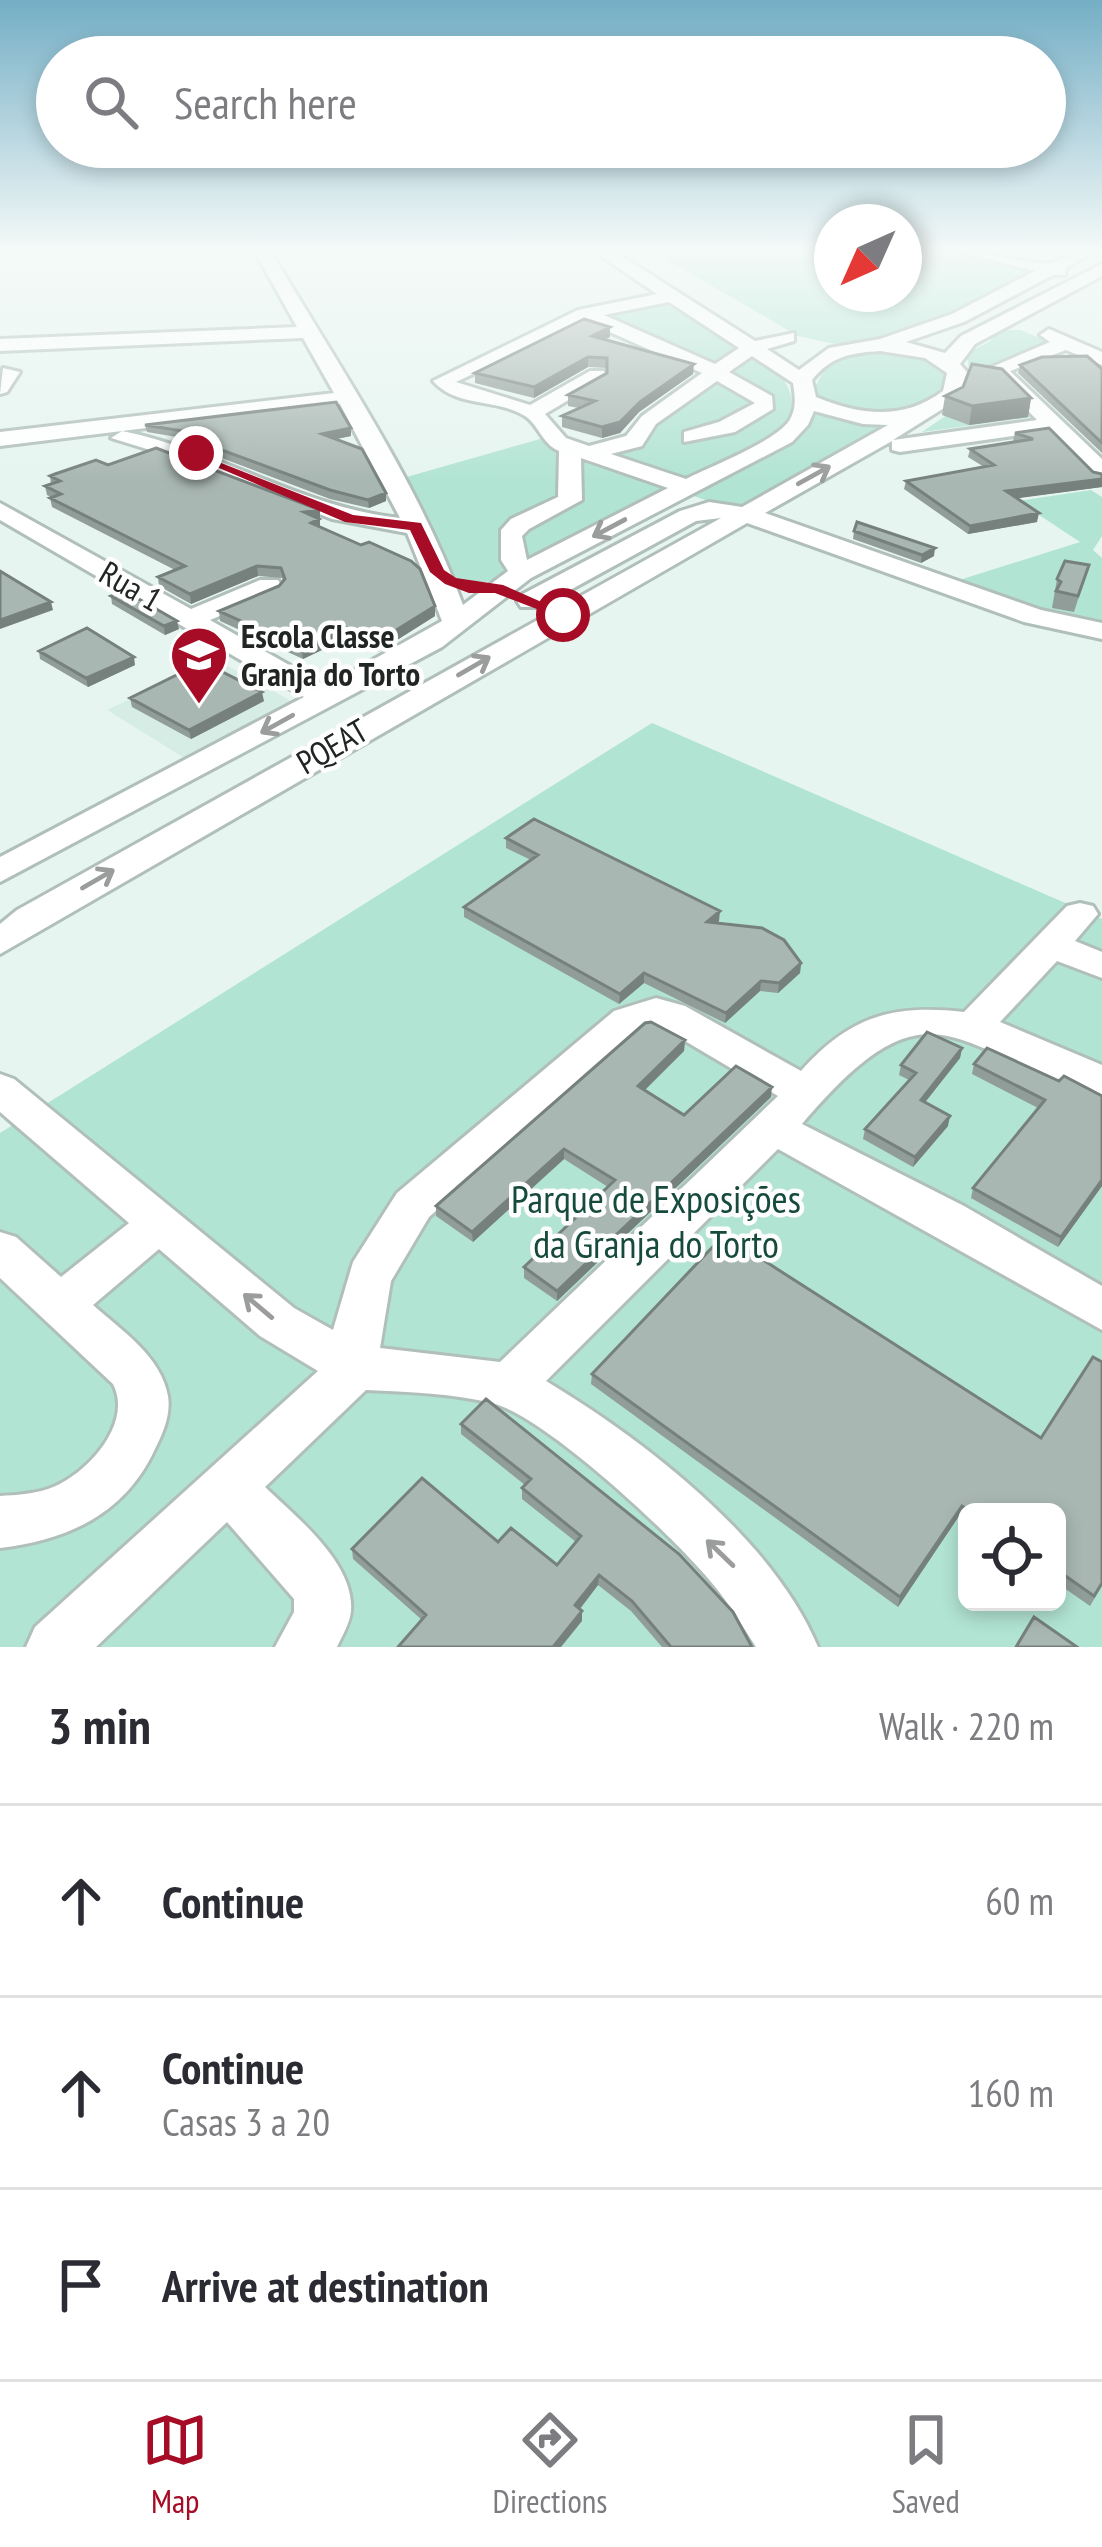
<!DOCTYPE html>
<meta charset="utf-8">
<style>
:root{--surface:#fff;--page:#f2f2f3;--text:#2b2b33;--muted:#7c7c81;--line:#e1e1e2;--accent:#a60c25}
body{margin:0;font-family:"PT Sans Narrow",sans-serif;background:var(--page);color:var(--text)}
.controls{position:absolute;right:36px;bottom:36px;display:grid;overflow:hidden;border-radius:18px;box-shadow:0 6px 18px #0003}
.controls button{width:108px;height:108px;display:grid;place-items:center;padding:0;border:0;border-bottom:3px solid var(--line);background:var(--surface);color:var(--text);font:60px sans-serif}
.compass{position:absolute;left:814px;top:204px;width:108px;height:108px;border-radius:50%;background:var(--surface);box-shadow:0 6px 18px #0003;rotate:225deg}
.stop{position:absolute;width:36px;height:36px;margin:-27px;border:9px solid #a60c25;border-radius:50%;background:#fff}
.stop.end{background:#a60c25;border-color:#fff;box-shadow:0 3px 12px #0008}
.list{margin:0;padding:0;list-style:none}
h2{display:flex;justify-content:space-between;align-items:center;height:156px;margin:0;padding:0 48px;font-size:51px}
h2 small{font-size:39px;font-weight:400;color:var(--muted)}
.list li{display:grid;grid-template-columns:78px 1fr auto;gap:36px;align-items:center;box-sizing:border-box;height:192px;padding:0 48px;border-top:3px solid var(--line)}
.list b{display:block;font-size:45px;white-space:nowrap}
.list p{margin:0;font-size:39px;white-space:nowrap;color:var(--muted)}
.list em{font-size:39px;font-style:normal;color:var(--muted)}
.icon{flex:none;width:66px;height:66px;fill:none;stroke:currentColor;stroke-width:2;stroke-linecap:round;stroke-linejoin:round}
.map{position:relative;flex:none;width:1102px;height:1647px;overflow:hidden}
.search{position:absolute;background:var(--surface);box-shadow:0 6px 18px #0003;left:36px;right:36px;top:36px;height:132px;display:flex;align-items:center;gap:30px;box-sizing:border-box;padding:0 42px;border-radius:66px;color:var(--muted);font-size:45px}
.sheet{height:732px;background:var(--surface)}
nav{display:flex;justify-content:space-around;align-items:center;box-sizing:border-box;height:168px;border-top:3px solid var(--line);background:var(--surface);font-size:33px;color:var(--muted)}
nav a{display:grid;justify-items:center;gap:6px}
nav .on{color:var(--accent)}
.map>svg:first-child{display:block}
</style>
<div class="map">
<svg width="1102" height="1647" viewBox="0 0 1102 1647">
<rect width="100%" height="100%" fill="#e6f5f0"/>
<!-- built -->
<path fill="#d5ede4" d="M215 659 291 701 183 757 107 710Z"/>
<!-- green -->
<path fill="#b2e4d3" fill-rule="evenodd" d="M659 250H832V294H904V250L971 256 1032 274 912 333 835 344 798 336 657 254Z
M673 300C715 329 835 378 776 437L490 581 472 585 453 577 403 478 554 435 589 450 614 440 721 370 605 313Z
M1000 330H1021L1055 345 989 366 1033 417 922 432 957 408 971 379 966 353 989 342Z
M881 348 934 359 949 372C937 430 864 414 821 403L814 389 829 360Z
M815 412 855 422 900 425 736 511 688 494C723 477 803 449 815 412Z
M1091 490 1102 497V536L1093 550 1102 558V625L1078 622 953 582 1080 542 1018 501Z
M652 723 1102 919V1647H0V1133ZM967 1512H1057V1602H967Z"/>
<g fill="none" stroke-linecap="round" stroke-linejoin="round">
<defs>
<path id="minor" d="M254 250H270C337 364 416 477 463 605L508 571 501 560V530L511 519 558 497 559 451C542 444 539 425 525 416 496 398 457 408 433 381L578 310 657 294 592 250H612L755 341 794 333V341L767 349 799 370 829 348 880 339 952 314 1035 271 953 250C978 250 1036 266 1050 263 1068 260 1073 250 1096 250L1066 268 1065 275H1053L964 322 906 342 945 353 961 336 1102 264V276L975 344 960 364 967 372 960 398 893 440 1037 420 987 369 1050 342 1040 335 1049 329 1102 352V365L1066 350 1010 371 1102 459V479L1094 477 1049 431 900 452 892 450V441L765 513 1041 610 1102 623V639L1024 622 747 523 0 954V924L17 910 721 518 696 521 539 607H521L517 601 521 595 680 511 709 502 742 507 888 425 863 424 814 411 808 425 792 442 531 578 442 647 0 882V857L304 697 0 520V503L191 609 260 580H278L282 586 278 592 210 620 326 686 442 621 407 533 332 519 189 462 111 438 122 431C218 450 303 508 400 518L340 404 0 446V432L334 393 303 338 0 351V339L297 327ZM669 302 739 348 715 364 604 315ZM585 321 702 373 642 416 626 436 589 446 566 438 545 414 604 379V371H590L530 405 456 382ZM880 351 925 358 947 373 943 391C903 421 860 415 816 397L812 380C831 356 851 353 880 351ZM752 356 793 383C795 396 797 409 789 421 773 443 711 466 686 479L611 454 642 446 656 424 717 381 755 403 719 422 684 432V442L735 432 773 409 772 396 729 372ZM581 458 668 488 527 560 522 536 529 529 582 500Z
M3 368 20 372 7 392 0 394Z
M1080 903 1093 906 1098 914 1075 941 1102 952V978L1057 961 1000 1022 1102 1065V1096C950 1050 932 971 802 1124L964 1206 1102 1286V1330L778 1149 546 1381C644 1440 773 1539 818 1647H756C744 1629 733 1610 720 1593 685 1546 549 1419 495 1404 453 1393 409 1392 366 1390L265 1487C295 1516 355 1563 351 1611 350 1623 342 1636 337 1647H275L294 1612V1599L227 1522 96 1647H26L35 1627 318 1371 260 1336 159 1249 93 1305C121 1330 161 1356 168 1396 171 1415 163 1433 155 1449 125 1514 68 1540 0 1548V1496C16 1495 33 1494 48 1489 85 1477 134 1424 113 1384L0 1278V1232L16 1237 61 1277 129 1223 0 1112V1074L14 1079 294 1308 333 1330 353 1262 397 1193 614 1011 656 998 685 1006 801 1071C850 1016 893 1004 964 1012L1067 906ZM658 1025 778 1096 500 1362 380 1348 391 1281 429 1217 642 1029Z"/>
</defs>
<!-- minor casing -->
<use href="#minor" stroke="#b1bfba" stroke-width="6"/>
<!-- minor -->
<use href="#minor" fill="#fff" fill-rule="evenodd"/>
</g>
<!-- wall -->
<path fill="#919d99" d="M610 327V337L605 339 693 374 639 412 620 433 602 438 562 427V416L579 408 568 406V395L607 373V368L588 367 534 398 475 383V373Z
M1020 365 1102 369V453L1018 373Z
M945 396 1031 398 1028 417 969 425 942 415Z
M145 425 351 436 335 439 386 501 369 508 330 499 190 446 189 439 147 432Z
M1049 428 1093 472 1102 474V487L1016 498 1037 522 968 534 904 489 906 481 984 467 968 457 970 449 1016 442 1013 441 1015 433Z
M108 465 321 519 319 520 320 527 435 616 378 652 347 638 303 659 220 621 219 611 279 586 283 581 282 578 258 576 191 604 159 586 158 577 175 570 52 507 50 498 51 497 47 495 45 486 51 484 50 476Z
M854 531 934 556 921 563 853 539Z
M1089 565 1074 612 1052 608 1057 579Z
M111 596 179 629 165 635 112 604Z
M39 651 135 665 88 687 40 659Z
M130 698 264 701 191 739 132 707Z
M506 838 719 921 717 923 801 963 800 973 778 993 760 991 725 1023 644 983 619 1004 464 917V907L531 860 506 848Z
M685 1040 684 1051 644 1090 684 1115 771 1097 557 1301 524 1278V1267L608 1187 564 1159 473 1242 436 1216V1206Z
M962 1048 960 1058 925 1102 948 1126 913 1167 863 1139 865 1129 909 1080 899 1075 901 1065Z
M974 1064 1059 1081 1102 1186 1058 1247 971 1198 973 1188 1038 1108 972 1074Z
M724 1235 1041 1438 1093 1357 1102 1362V1586L1090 1606 1057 1583V1512H967V1521L959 1516 898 1607 591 1384 592 1374Z
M461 1424 752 1647H662L631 1611 598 1585 580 1609 582 1611V1621L422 1620 353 1559 352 1549 498 1542 557 1565 576 1542 522 1499V1488L525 1485 461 1434Z"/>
<!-- shaded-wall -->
<path fill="#76807d" d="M610 327V337L592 346V336Z
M588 357V367L534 398V387Z
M694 364 693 374 639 412 620 433 602 438V427Z
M1031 398 1028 417 969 425 972 406Z
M351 428V436L322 442V434Z
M1102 479V487L1004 500 1006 491Z
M386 493V501L369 508 368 500Z
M320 510V528L311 532 304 512Z
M1039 513 1037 522 968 534 970 526Z
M935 548 934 556 921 563 922 555Z
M257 566 258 576 191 604 190 594Z
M51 602 53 610 0 629V620Z
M435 606V616L378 652 377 642Z
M177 621 179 629 165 635 164 626Z
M347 628V638L303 659 302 649Z
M134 657 135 665 88 687 86 678Z
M262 692 264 701 191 739 189 730Z
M720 911 719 921 706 931 707 922Z
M801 963 800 973 778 993 779 983Z
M644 973V983L619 1004 620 994Z
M761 981 760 991 725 1023 726 1013Z
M685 1040 684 1051 638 1097V1086Z
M962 1048 960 1058 919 1110 921 1100Z
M772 1087 771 1097 557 1301V1291Z
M950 1116 948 1126 913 1167 915 1157Z
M564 1149V1159L473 1242 472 1232Z
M1102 1180V1186L1058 1247 1061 1237Z
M962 1506 959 1516 898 1607 900 1597Z
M599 1575 598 1585 575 1615V1605Z
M582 1611V1621L561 1647H553Z"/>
<!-- building -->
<path fill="#a9b7b2" stroke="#76807d" stroke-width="3" d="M584 319 610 327 592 336 694 364 640 402 620 422 602 427 562 416 595 401 568 395 607 373V358L588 357 534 387 475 373Z
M1087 356 1102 369V443L1020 365 1042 357Z
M972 364 1002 369 1031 398 972 406 945 396 963 387Z
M336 402 351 428 322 434 362 449 386 493 368 500 330 490 189 438 201 434 145 425Z
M1049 428 1093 472 1102 474V479L1006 491 1039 513 970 526 906 481 994 465 970 449 1033 439 1015 433Z
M156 448 320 510 304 512 319 519 311 523 361 545 369 542 411 561 420 569 435 606 377 642 347 628 302 649 219 611 279 586 285 579 281 568 257 566 190 594 158 577 185 566 50 498 61 494 45 486 60 481 50 476 55 474 96 460 108 465Z
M857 522 935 548 922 555 854 531Z
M1065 561 1089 565 1078 596 1056 591 1061 582 1057 579Z
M0 571 51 602 0 620Z
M125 591 177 621 164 626 111 596Z
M87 628 134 657 86 678 39 651Z
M203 662 262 692 189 730 130 698Z
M534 819 720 911 707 922 762 928 784 940 801 963 779 983 761 981 726 1013 644 973 620 994 464 907 538 855 506 838Z
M651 1022 685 1040 638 1086 684 1115 736 1066 772 1087 557 1291 524 1267 615 1180 564 1149 472 1232 436 1206 645 1023Z
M927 1032 962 1048 921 1100 950 1116 915 1157 865 1129 916 1073 901 1065Z
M987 1048 1059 1081 1064 1076 1102 1096V1180L1061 1237 973 1188 1045 1100 974 1064Z
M724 1235 1041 1438 1093 1357 1102 1362V1583L1094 1596 1057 1570V1512H971L962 1506 900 1597 592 1374Z
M486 1399 679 1554 733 1612 752 1647H671L632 1601 599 1575 575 1605 582 1611 553 1647H398L426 1615 352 1549 422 1478 498 1542 511 1528 557 1565 581 1536 522 1488 531 1479 461 1424Z
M1034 1617 1077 1647H1016Z"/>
<!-- one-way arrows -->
<defs><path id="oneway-shaft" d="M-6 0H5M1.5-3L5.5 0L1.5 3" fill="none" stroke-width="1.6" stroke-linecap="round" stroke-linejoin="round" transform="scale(3)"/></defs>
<g stroke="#9b9d9c">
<use href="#oneway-shaft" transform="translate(814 475) rotate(-29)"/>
<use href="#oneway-shaft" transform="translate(609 528) rotate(152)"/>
<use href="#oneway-shaft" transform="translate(474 666) rotate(-30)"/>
<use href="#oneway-shaft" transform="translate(277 724) rotate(151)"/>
<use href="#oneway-shaft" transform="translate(98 879) rotate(-30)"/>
<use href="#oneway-shaft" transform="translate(258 1306) rotate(-140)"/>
<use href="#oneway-shaft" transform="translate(720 1553) rotate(-136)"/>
</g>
<!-- sky -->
<linearGradient id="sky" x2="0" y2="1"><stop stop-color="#74aec5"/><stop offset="0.52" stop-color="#f4faf8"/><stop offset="1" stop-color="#f4faf8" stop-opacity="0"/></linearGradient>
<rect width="1102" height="481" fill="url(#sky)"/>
<!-- route -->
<path fill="#a60c25" d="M191 451 353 515 421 523 444 570 456 578 503 585 571 615 563 619 495 593H469L445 584 430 572 410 530 345 522 191 456Z"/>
<!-- icons -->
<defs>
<symbol id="school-pin" viewBox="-11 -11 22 30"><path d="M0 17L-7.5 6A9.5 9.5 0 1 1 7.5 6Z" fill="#a60c25" stroke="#fefefe"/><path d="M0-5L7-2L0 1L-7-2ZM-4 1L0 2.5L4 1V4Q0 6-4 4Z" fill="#fff"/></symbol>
</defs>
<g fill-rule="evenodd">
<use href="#school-pin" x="166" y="622" width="66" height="90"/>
</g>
<g text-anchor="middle" stroke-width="9" stroke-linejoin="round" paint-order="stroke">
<!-- street labels -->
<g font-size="33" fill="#202523" stroke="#fefefe">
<text transform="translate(131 586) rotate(30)" y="12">Rua 1</text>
<text transform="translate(332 746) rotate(-30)" y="12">PQEAT</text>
</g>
<!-- poi labels -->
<g font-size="33" font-weight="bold" fill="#202523" stroke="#fefefe" text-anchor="start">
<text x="241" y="648">Escola Classe<tspan x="241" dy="38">Granja do Torto</tspan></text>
</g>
<!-- near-park labels -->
<g font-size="39" fill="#154a3c" stroke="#fefefe">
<text x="656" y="1213">Parque de Exposições<tspan x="656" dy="45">da Granja do Torto</tspan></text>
</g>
</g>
</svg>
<div class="controls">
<button><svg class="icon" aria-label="locate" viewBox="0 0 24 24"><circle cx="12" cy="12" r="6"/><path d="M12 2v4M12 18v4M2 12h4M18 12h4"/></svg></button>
</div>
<svg class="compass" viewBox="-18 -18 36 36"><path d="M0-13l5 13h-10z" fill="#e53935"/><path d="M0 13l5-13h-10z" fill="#7c7c81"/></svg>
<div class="stop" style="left:563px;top:615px"></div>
<div class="stop end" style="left:196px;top:453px"></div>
<div class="search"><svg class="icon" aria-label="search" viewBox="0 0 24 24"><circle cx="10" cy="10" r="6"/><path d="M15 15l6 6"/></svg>Search here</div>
</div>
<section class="sheet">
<h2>3 min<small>Walk · 220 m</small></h2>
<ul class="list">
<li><svg class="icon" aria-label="ahead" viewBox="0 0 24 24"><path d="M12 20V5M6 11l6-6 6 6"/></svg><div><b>Continue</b></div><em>60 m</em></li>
<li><svg class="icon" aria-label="ahead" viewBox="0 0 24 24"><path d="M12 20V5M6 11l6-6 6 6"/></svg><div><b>Continue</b><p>Casas 3 a 20</p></div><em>160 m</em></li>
<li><svg class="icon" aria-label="arrive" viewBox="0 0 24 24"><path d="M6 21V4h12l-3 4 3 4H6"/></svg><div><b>Arrive at destination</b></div></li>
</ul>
</section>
<nav>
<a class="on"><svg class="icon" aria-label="map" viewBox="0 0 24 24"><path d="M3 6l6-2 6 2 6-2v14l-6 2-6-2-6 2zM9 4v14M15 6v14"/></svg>Map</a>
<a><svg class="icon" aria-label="directions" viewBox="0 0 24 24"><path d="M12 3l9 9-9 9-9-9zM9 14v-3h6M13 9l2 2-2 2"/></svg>Directions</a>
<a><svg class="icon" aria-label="saved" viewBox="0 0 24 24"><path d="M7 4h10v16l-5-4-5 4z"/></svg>Saved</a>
</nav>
